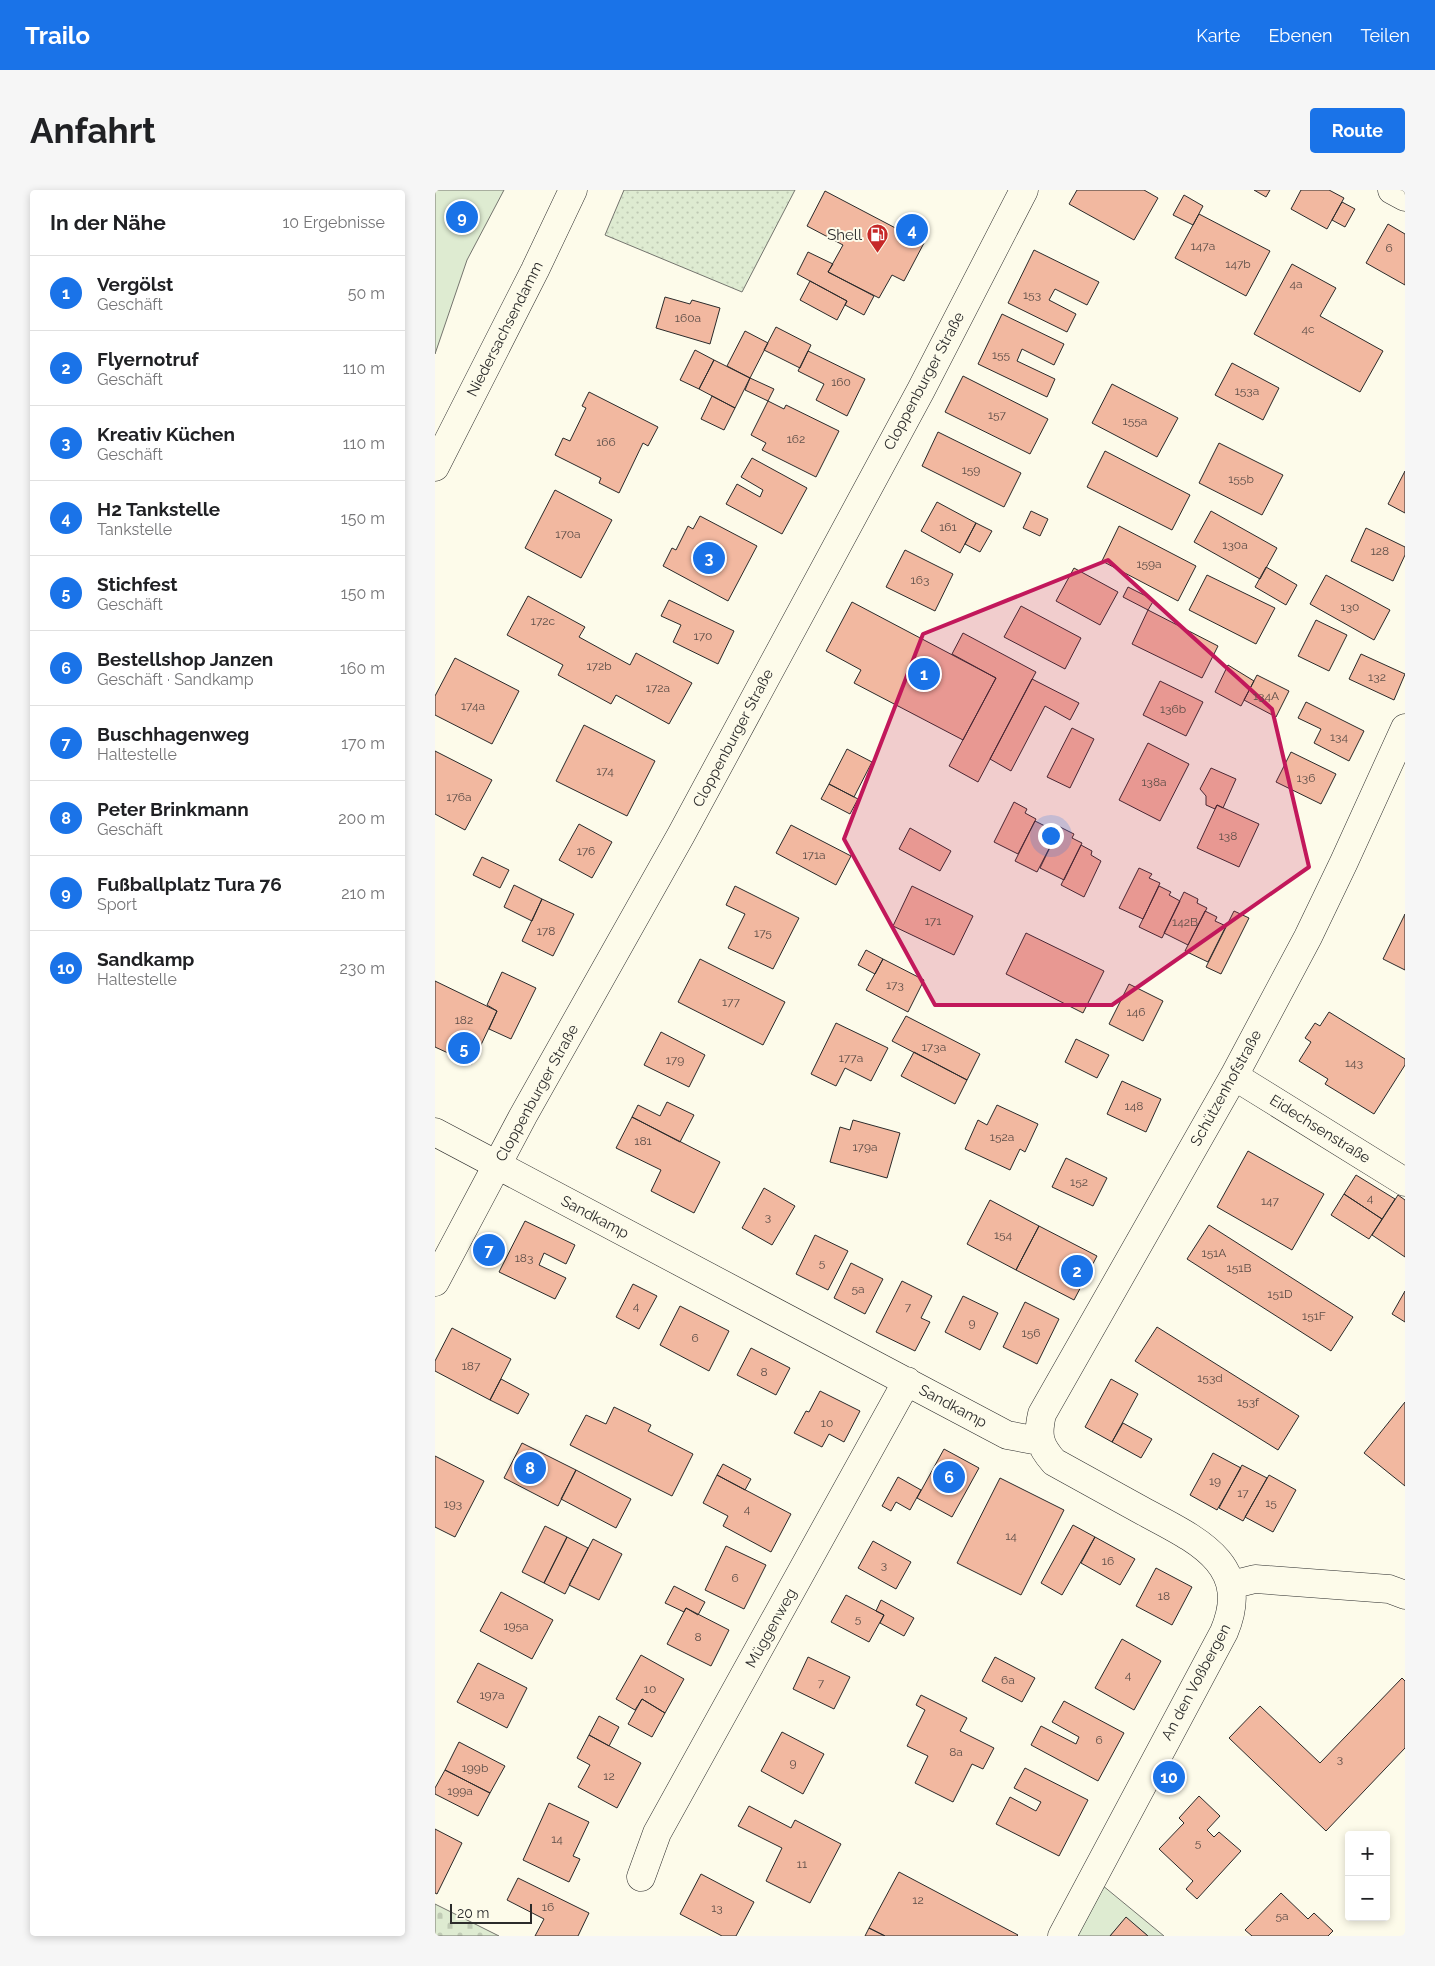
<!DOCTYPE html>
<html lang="de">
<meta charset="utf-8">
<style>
:root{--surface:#fff;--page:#f6f6f6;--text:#202124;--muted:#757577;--line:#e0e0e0;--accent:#1a73e8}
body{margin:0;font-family:Raleway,sans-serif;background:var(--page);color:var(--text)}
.controls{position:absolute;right:15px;bottom:15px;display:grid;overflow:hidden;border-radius:5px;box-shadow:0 2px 8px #0003}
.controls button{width:45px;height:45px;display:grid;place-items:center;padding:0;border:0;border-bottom:1px solid var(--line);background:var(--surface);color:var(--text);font:25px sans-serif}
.scale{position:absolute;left:15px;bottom:12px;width:82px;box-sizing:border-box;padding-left:5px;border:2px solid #2b2b2b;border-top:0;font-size:14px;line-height:18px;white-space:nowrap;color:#2b2b2b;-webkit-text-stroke:4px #fdfbea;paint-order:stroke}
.you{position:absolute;left:615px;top:645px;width:18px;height:18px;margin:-12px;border:4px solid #fff;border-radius:50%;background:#1a73e8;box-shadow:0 0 0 8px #1a73e833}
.badge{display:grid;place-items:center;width:32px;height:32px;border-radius:50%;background:var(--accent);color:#fff;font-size:16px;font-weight:700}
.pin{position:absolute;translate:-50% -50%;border:2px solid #fff;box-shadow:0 1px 5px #0006}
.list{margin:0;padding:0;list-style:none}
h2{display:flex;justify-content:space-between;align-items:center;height:65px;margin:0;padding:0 20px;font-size:21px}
h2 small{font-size:16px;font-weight:400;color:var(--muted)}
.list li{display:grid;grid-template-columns:32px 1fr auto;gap:15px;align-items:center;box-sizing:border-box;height:75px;padding:0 20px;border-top:1px solid var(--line)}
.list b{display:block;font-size:19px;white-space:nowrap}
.list p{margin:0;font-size:16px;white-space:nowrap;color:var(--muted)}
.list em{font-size:16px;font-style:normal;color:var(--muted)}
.map{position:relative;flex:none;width:970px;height:1746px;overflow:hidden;border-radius:5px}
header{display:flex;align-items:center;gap:30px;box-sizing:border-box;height:70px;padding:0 25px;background:var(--accent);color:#fff}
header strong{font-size:24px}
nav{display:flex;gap:28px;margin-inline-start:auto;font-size:18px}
.intro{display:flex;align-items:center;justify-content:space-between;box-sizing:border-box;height:120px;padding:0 30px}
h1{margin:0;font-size:35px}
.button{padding:12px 22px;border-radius:5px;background:var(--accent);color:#fff;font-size:18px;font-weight:700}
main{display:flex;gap:30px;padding:0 30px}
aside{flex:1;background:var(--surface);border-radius:5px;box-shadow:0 2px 8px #0003}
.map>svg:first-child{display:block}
</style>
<header>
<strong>Trailo</strong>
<nav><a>Karte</a><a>Ebenen</a><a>Teilen</a></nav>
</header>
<div class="intro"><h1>Anfahrt</h1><a class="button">Route</a></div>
<main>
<aside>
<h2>In der Nähe<small>10 Ergebnisse</small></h2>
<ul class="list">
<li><span class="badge">1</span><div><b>Vergölst</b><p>Geschäft</p></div><em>50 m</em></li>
<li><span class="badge">2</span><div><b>Flyernotruf</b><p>Geschäft</p></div><em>110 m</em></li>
<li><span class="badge">3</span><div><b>Kreativ Küchen</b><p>Geschäft</p></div><em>110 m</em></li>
<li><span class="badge">4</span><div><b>H2 Tankstelle</b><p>Tankstelle</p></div><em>150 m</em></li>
<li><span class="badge">5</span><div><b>Stichfest</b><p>Geschäft</p></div><em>150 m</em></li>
<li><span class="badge">6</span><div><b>Bestellshop Janzen</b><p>Geschäft · Sandkamp</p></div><em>160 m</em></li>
<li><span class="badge">7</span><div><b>Buschhagenweg</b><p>Haltestelle</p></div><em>170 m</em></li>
<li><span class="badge">8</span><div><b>Peter Brinkmann</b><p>Geschäft</p></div><em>200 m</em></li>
<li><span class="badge">9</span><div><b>Fußballplatz Tura 76</b><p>Sport</p></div><em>210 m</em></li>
<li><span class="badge">10</span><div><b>Sandkamp</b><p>Haltestelle</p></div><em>230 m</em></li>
</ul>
</aside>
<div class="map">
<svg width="970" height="1746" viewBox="0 0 970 1746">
<defs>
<pattern id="cemetery-stones" width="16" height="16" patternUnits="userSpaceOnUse" patternTransform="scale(1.25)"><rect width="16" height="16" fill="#deebd1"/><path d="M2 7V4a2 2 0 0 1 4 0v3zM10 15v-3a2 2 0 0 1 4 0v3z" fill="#bfcab4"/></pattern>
<pattern id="park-dots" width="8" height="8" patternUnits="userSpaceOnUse" patternTransform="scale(1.25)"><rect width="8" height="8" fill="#deebd1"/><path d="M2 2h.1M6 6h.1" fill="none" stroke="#bfcab4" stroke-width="1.8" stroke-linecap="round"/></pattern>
</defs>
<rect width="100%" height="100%" fill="#fdfbea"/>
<!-- grass -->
<path fill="#deebd1" stroke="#74746e" d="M0 0H69L32 70 0 164Z
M667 1695 729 1746H713L691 1728 675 1746H640Z"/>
<!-- cemetery -->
<path fill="url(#cemetery-stones)" stroke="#74746e" d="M0 1714 64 1746H0Z"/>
<!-- park -->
<path fill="url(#park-dots)" stroke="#74746e" d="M189 0H360L307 102 170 45Z"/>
<!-- building -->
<path fill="#f2b8a0" stroke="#2b2b2b" d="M642 0H709L723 8 699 50 634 14Z
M819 0H835L831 7Z
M866 0H894L909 8 892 39 856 19Z
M390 1 489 53 469 91 457 85 444 108 393 82 408 55 372 36Z
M749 5 768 16 758 35 738 25Z
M907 12 920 19 910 37 897 30Z
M764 24 835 61 811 106 740 68Z
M953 34 970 44V95L931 73Z
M599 60 664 92 652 115 620 99 614 110 641 124 632 142 573 113Z
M373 62 398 74 393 82 439 106 429 125 410 115 412 111 362 84Z
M857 74 901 98 885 126 948 161 925 202 819 144Z
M375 91 412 111 402 130 365 110Z
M230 107 255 114 257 110 285 118 275 154 221 138Z
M567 124 629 154 619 175 587 159 582 171 620 189 612 207 543 174Z
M341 137 376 155 365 178 329 160Z
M310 141 333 153 315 188 292 176Z
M260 160 279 170 264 199 245 190Z
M373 161 430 189 412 226 381 210 389 194 363 181Z
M279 170 315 188 300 218 264 199Z
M797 173 844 198 828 230 780 205Z
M528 186 613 229 595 264 510 222Z
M315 188 339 199 333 211 310 200Z
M677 194 743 228 722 267 657 233Z
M154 202 223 237 213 256 208 253 184 303 164 293 166 288 120 265 128 248 135 251 151 218 147 216Z
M277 206 300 218 289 240 266 229Z
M333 211 349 219 351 215 404 241 381 287 327 260 331 253 316 245Z
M503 242 586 283 569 317 487 276Z
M784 253 848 285 827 325 764 293Z
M670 261 755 305 737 340 652 297Z
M317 268 372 298 347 344 291 314 302 294 325 307 328 300 306 287Z
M970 281V323L953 314Z
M120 300 177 330 146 388 90 358Z
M502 312 541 333 525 363 486 341Z
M596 321 613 329 605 346 588 338Z
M776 321 842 358 825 389 759 352Z
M265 326 322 356 293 411 228 376 237 358 241 360 253 336 258 339Z
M541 333 557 341 545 362 530 354Z
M684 336 761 376 743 411 667 371Z
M931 338 970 357V365L958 391 916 371Z
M470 360 518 384 500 421 451 397Z
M831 377 862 395 851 415 820 397Z
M639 378 683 402 665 435 621 411Z
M772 385 840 418 821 454 754 420Z
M891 385 955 420 939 450 875 414Z
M693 397 719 410 713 420 688 407Z
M93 406 150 437 144 447 195 475 201 463 257 493 234 534 181 505 176 514 123 485 128 475 72 445Z
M234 410 299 441 283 474 238 452 246 435 226 426Z
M417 412 561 488 528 550 419 493 426 480 391 461Z
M586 416 646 448 630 479 569 447Z
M713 420 783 456 767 488 697 454Z
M881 430 912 445 894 481 863 466Z
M528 443 601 482 543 592 514 576 561 488 517 464Z
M926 464 970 484 959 510 914 489Z
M20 468 84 501 57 554 0 525V506Z
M793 475 819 491 806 516 780 502Z
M822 485 854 501 841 527 809 510Z
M597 489 644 513 635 530 610 516 576 581 555 569Z
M725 491 768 512 751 546 708 525Z
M871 512 929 541 914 571 879 553 886 539 863 528Z
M149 535 220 571 192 626 121 591Z
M637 538 659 549 635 598 612 587Z
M713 553 754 574 725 631 684 610Z
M412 559 437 572 419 607 394 594Z
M0 561 57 590 30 640 0 624Z
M856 562 901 584 886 614 841 592Z
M776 578 801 589 788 618 782 615 780 619 771 615V606L765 599Z
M394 594 423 609 415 624 386 609Z
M579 612 592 619 590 623 601 629 583 664 559 652Z
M782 615 824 634 804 677 762 658Z
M600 631 612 637 610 640 621 645 602 682 580 671Z
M144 634 177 652 157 688 124 670Z
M356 635 416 666 401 695 341 663Z
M625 637 639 644 637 648 647 653 629 690 605 678Z
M475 638 516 661 505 681 464 659Z
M646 655 657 661 656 665 666 671 649 707 626 695Z
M47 667 74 680 65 698 38 685Z
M704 678 717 684 714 688 725 693 708 729 684 718Z
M79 695 107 709 97 731 69 717Z
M300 696 364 728 338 779 293 758 310 724 291 715Z
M477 696 538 726 519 765 458 736Z
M724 696 736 702 734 705 745 711 727 748 704 737Z
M749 702 763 709 762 713 772 718 753 755 729 743Z
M107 709 139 724 118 766 87 751Z
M770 721 782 727 780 731 791 736 773 772 750 761Z
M799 721 814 728 786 784 771 777Z
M970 724V780L948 769Z
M591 743 669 781 648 823 571 784Z
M431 760 448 769 440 784 423 775Z
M265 769 350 812 328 855 243 812Z
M448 769 489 790 473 822 431 800Z
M67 782 101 798 76 849 54 839 62 821 52 815Z
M0 791 62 821 37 874 0 857Z
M694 794 728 811 708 851 674 834Z
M894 822 970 869V875L939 924 890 894 893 889 864 871 876 852 870 848 880 833 885 836Z
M471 826 545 864 532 890 457 851Z
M401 833 453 858 436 891 410 878 401 896 376 884Z
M226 842 270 865 254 897 209 875Z
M641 849 674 865 662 888 630 872Z
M479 862 532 890 520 914 466 886Z
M687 891 726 909 711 942 672 924Z
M232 912 259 925 245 952 197 927 203 915 225 926Z
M562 915 603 934 590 962 585 959 575 980 530 959 543 930 552 935Z
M197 927 285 972 259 1023 216 1001 226 980 181 958Z
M418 930 465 943 452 988 395 972 405 937 415 940Z
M813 961 889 1004 857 1060 782 1017Z
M631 968 672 988 658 1016 617 997Z
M921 985 960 1009 947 1029 909 1004Z
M329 998 360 1016 337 1055 307 1038Z
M909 1004 947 1029 934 1049 896 1025Z
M963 1005 970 1010V1067L937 1045Z
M555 1010 604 1036 581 1080 532 1054Z
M90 1031 140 1055 131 1074 109 1063 104 1075 131 1088 120 1109 64 1082Z
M774 1035 918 1127 896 1161 752 1069Z
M604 1036 662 1066 639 1110 581 1080Z
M380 1045 413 1061 393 1100 361 1084Z
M416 1073 448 1089 430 1124 399 1108Z
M467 1091 497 1106 486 1128 495 1132 480 1161 441 1142Z
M198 1094 222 1106 204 1139 181 1127Z
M970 1101V1132L957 1124Z
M528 1106 563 1123 545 1160 510 1142Z
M590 1112 624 1129 602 1174 568 1157Z
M245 1116 294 1141 274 1181 225 1155Z
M722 1137 864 1226 843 1260 700 1171Z
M17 1138 76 1169 55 1210 0 1181V1171Z
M316 1158 355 1178 341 1205 302 1185Z
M66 1189 94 1204 83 1224 55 1210Z
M676 1189 703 1204 677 1252 650 1237Z
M385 1201 425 1221 409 1252 394 1244 387 1257 359 1243 371 1221 374 1222Z
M970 1212V1296L929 1263Z
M179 1217 216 1235 213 1241 258 1264 237 1306 135 1255 151 1225 171 1234Z
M688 1233 717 1249 706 1268 677 1252Z
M87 1253 141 1280 123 1316 69 1288Z
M509 1259 544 1278 517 1327 482 1308Z
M778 1263 806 1278 782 1320 755 1305Z
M0 1266 49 1291 20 1347 0 1337Z
M288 1274 316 1289 310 1300 282 1285Z
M807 1275 832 1288 808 1331 784 1318Z
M141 1280 196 1309 181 1338 126 1309Z
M282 1285 356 1324 336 1362 288 1336 293 1326 268 1313Z
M834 1285 861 1300 838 1342 810 1327Z
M463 1287 486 1300 475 1320 461 1312 456 1321 447 1316Z
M565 1288 629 1320 586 1405 522 1373Z
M638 1335 660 1347 627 1405 606 1393Z
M110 1336 132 1347 109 1393 87 1382Z
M132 1347 153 1358 130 1404 109 1393Z
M660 1347 700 1369 685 1395 646 1373Z
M158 1349 187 1364 164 1410 134 1395Z
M438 1351 476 1372 461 1399 423 1378Z
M291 1356 331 1375 309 1419 270 1400Z
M721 1378 757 1397 737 1435 701 1416Z
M239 1396 270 1412 263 1425 251 1418 249 1422 230 1413Z
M66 1402 118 1430 97 1469 45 1441Z
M411 1405 449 1425 434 1452 396 1432Z
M446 1410 479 1428 469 1446 445 1433 449 1425 441 1421Z
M251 1418 294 1440 276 1476 232 1454Z
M687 1449 726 1471 699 1520 660 1498Z
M206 1465 249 1489 230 1523 207 1509 200 1520 181 1509Z
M373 1467 415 1487 399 1519 358 1499Z
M560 1467 600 1488 587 1512 547 1491Z
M43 1473 92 1498 72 1538 22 1512Z
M967 1488 970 1491V1558L891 1641 794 1548 825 1516 885 1573Z
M486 1505 532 1528 525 1541 559 1558 548 1579 537 1574 518 1612 480 1593 493 1566 472 1556 490 1520 481 1515Z
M207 1509 230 1523 217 1547 193 1534Z
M629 1511 689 1543 663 1591 596 1555 606 1536 641 1554 644 1547 617 1532Z
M164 1526 184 1537 174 1556 154 1545Z
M347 1542 389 1564 368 1604 326 1581Z
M154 1545 206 1573 182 1618 143 1597 155 1575 142 1568Z
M24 1552 70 1576 55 1603 10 1580Z
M590 1578 653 1610 624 1666 561 1634 575 1607 601 1621 606 1612 579 1598Z
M10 1580 55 1603 43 1626 0 1604V1598Z
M764 1606 785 1626 772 1640 779 1647 784 1642 806 1661 762 1709 751 1699 758 1691 724 1659 749 1633 744 1628Z
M114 1613 154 1632 138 1666 145 1669 134 1692 88 1670Z
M314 1616 356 1638 360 1630 406 1654 375 1713 331 1691 347 1658 303 1636Z
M0 1639 27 1653 2 1704 0 1703Z
M464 1682 583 1745 582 1746H450L434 1738Z
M266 1684 319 1712 301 1746H287L245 1724Z
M83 1688 154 1723 143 1746H100L109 1729 72 1710Z
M846 1703 873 1729 879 1723 898 1741 893 1746H817L810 1740Z
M691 1727 713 1746H675Z
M434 1738 450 1746H430Z"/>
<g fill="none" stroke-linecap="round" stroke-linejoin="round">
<defs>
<path id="minor" d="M957 0 970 7
M0 277 100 80 138 0
M799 886 970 992
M0 942 572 1245 604 1251
M796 1395 820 1389 954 1399 970 1405
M206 1687 222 1643 472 1191
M627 1746 789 1442C819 1372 757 1348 706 1320 677 1304 648 1288 619 1272 604 1255 602 1246 607 1224L799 886 873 747 909 672 970 538"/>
<path id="major" d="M0 1092 88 926 246 645 486 200 589 0"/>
</defs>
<!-- minor casing -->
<use href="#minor" stroke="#2b2b2b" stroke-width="29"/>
<!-- major casing -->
<use href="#major" stroke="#2b2b2b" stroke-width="29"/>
<!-- minor -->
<use href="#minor" stroke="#fdfbea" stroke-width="28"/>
<!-- major -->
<use href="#major" stroke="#fdfbea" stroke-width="28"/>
</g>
<!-- marked area -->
<path fill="#c2185b" fill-opacity="0.2" stroke="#c2185b" stroke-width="4" stroke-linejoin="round" d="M673 370 837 519 874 677 677 815H500L409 649 488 444Z"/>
<!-- icons -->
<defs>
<symbol id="fuel-pin" viewBox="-11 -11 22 30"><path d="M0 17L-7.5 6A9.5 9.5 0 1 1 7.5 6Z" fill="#c62828" stroke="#fdfbea"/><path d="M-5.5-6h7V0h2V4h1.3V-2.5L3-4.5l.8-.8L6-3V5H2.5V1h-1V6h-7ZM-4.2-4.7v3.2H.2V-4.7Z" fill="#fff"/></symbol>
</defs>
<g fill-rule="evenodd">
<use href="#fuel-pin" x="430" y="32" width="25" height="34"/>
</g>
<g text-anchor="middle" stroke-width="4" stroke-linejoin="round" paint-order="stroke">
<!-- number labels -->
<g font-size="12" fill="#5d4e48">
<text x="768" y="60">147a</text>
<text x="954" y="62">6</text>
<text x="803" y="78">147b</text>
<text x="861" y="98">4a</text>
<text x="597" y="109">153</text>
<text x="253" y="132">160a</text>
<text x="873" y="143">4c</text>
<text x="566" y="169">155</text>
<text x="406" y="196">160</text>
<text x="812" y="205">153a</text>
<text x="562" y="229">157</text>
<text x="700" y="235">155a</text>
<text x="361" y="253">162</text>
<text x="171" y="256">166</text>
<text x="536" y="284">159</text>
<text x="806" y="293">155b</text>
<text x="513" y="341">161</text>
<text x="133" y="348">170a</text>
<text x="800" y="359">130a</text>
<text x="945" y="365">128</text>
<text x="714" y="378">159a</text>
<text x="485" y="394">163</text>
<text x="915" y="421">130</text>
<text x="108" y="435">172c</text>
<text x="268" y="450">170</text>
<text x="164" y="480">172b</text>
<text x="942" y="491">132</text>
<text x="223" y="502">172a</text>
<text x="831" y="510">134A</text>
<text x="38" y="520">174a</text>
<text x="738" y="523">136b</text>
<text x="904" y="551">134</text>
<text x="170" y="585">174</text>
<text x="871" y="592">136</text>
<text x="719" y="596">138a</text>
<text x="24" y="611">176a</text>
<text x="793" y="650">138</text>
<text x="151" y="665">176</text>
<text x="379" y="669">171a</text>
<text x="498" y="735">171</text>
<text x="750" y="736">142B</text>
<text x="111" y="745">178</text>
<text x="328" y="747">175</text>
<text x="460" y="799">173</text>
<text x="296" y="816">177</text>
<text x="701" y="826">146</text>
<text x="29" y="834">182</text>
<text x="499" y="861">173a</text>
<text x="416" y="872">177a</text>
<text x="240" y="874">179</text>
<text x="919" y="877">143</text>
<text x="699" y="920">148</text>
<text x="567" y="951">152a</text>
<text x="208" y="955">181</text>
<text x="430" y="961">179a</text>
<text x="644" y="996">152</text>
<text x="935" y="1012">4</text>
<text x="835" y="1015">147</text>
<text x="333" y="1031">3</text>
<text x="568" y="1049">154</text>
<text x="779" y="1067">151A</text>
<text x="89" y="1072">183</text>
<text x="387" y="1077">5</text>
<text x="804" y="1082">151B</text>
<text x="423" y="1103">5a</text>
<text x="845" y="1108">151D</text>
<text x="201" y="1120">4</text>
<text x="473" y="1121">7</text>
<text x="879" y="1130">151F</text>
<text x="537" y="1137">9</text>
<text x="596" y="1147">156</text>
<text x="260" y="1152">6</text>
<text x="36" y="1180">187</text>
<text x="329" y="1186">8</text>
<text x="775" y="1192">153d</text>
<text x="813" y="1216">153f</text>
<text x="392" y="1237">10</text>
<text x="780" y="1295">19</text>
<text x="808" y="1307">17</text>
<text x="836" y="1317">15</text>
<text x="18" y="1318">193</text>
<text x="312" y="1323">4</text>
<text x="576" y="1350">14</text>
<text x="673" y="1375">16</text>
<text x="449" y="1379">3</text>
<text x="300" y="1392">6</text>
<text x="729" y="1410">18</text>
<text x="423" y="1433">5</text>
<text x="81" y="1440">195a</text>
<text x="263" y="1451">8</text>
<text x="693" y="1489">4</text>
<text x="573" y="1494">6a</text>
<text x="386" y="1497">7</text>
<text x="215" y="1503">10</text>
<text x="57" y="1509">197a</text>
<text x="664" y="1554">6</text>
<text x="521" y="1566">8a</text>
<text x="905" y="1573">3</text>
<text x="358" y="1577">9</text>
<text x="40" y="1582">199b</text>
<text x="174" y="1590">12</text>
<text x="25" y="1605">199a</text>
<text x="122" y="1653">14</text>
<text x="763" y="1657">5</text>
<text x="367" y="1678">11</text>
<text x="483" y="1714">12</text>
<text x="113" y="1721">16</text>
<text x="282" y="1722">13</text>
<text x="847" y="1730">5a</text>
</g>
<!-- poi labels -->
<g font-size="15" fill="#2b2b2b" stroke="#fdfbea" text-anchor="end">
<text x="427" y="50">Shell</text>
</g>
<!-- street labels -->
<g font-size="15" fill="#2b2b2b" stroke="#fdfbea">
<text transform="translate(70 139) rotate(-63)" y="5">Niedersachsendamm</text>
<text transform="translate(489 191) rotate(-62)" y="5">Cloppenburger Straße</text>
<text transform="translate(298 548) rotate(-62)" y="5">Cloppenburger Straße</text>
<text transform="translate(791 898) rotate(-61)" y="5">Schützenhofstraße</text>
<text transform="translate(102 903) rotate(-61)" y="5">Cloppenburger Straße</text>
<text transform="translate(885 939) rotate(32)" y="5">Eidechsenstraße</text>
<text transform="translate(160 1027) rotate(28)" y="5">Sandkamp</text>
<text transform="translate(518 1216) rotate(28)" y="5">Sandkamp</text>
<text transform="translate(336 1438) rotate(-61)" y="5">Müggenweg</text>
<text transform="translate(761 1492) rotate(-62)" y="5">An den Voßbergen</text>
</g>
</g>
</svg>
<div class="controls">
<button>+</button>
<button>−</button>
</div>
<div class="scale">20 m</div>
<div class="you"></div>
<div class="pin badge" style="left:489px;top:484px">1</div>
<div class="pin badge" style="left:642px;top:1081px">2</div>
<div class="pin badge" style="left:274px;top:368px">3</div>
<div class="pin badge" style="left:477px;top:40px">4</div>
<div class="pin badge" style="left:29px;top:858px">5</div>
<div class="pin badge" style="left:514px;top:1287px">6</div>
<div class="pin badge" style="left:54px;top:1060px">7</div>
<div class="pin badge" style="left:95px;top:1278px">8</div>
<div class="pin badge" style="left:27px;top:27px">9</div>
<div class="pin badge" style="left:734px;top:1587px">10</div>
</div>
</main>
